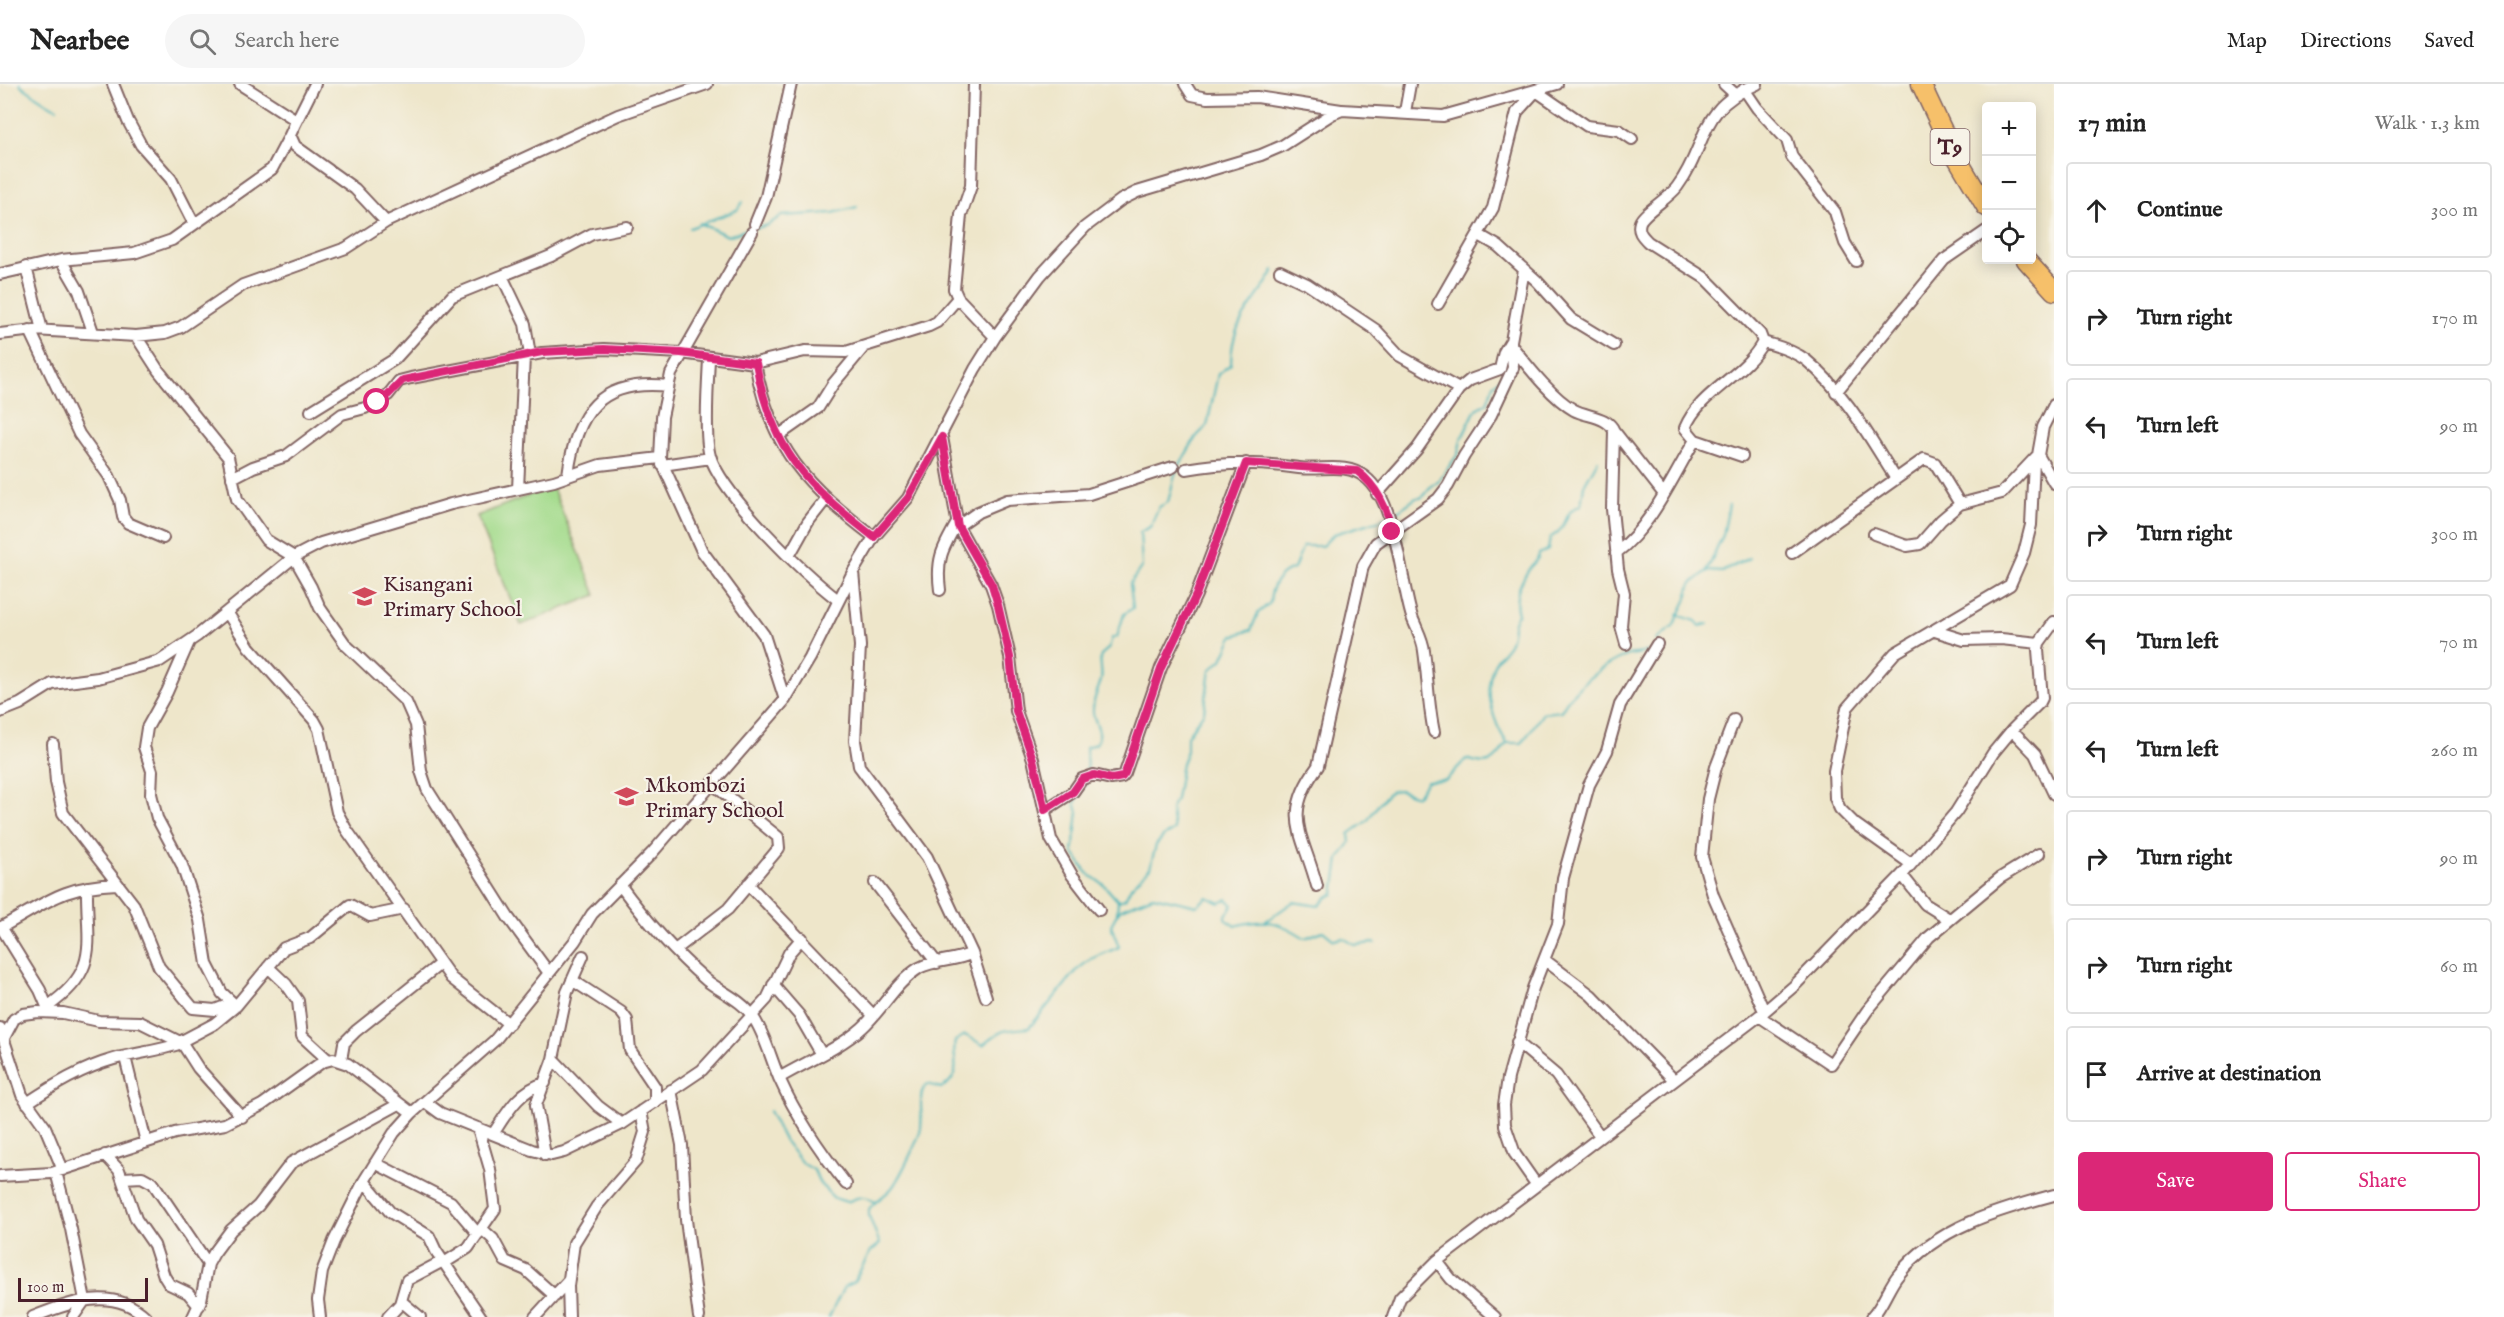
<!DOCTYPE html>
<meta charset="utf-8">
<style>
:root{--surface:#fff;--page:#f6f6f6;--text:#222;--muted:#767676;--line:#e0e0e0;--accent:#db2777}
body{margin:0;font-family:"IM FELL English",serif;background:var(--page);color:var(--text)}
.controls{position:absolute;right:18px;top:18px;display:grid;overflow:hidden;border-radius:6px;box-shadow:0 3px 15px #0003}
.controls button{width:54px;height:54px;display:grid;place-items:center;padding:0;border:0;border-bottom:2px solid var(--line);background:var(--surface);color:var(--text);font:30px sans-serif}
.scale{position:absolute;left:18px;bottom:15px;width:130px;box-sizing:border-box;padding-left:6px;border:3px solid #4a1f2b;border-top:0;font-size:16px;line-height:21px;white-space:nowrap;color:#4a1f2b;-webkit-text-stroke:4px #f7f3e8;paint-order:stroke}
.stop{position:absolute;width:18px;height:18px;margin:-14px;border:4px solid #db2777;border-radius:50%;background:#fff}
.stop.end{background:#db2777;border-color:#fff;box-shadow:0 2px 6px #0008}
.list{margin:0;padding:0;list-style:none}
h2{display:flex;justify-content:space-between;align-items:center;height:78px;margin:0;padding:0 24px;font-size:26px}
h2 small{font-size:20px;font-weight:400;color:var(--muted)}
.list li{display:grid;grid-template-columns:39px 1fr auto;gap:18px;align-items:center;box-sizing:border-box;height:96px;margin:0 12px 12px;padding:0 12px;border:2px solid var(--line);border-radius:6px}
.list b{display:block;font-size:22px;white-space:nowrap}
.list em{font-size:20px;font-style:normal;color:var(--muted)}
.actions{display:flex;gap:12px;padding:18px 24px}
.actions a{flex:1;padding:14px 0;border:2px solid var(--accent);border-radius:6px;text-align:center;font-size:21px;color:var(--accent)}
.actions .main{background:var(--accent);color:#fff}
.icon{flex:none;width:33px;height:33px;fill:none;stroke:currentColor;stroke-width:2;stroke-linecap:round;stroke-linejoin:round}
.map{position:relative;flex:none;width:2054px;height:1233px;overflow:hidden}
header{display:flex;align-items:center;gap:36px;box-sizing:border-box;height:84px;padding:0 30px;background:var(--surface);border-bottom:2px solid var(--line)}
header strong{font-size:28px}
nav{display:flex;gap:33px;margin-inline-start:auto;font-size:21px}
.search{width:420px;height:54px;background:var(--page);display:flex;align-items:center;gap:15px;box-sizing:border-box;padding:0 21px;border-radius:33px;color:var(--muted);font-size:22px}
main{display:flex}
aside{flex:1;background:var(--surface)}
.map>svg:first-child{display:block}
</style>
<header>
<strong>Nearbee</strong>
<div class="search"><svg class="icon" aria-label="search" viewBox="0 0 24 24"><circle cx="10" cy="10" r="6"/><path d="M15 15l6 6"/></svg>Search here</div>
<nav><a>Map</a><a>Directions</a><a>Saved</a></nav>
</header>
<main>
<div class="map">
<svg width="2054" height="1233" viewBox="0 0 2054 1233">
<rect width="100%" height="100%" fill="#f7f3e8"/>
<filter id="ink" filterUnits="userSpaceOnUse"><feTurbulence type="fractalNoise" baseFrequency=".0167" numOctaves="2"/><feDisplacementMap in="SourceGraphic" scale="12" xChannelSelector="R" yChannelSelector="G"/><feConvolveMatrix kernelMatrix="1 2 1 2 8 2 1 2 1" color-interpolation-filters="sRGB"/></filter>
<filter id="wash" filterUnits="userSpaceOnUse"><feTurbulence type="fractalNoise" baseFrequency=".008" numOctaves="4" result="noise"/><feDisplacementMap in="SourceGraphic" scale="24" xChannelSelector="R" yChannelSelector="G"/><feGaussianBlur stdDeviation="1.35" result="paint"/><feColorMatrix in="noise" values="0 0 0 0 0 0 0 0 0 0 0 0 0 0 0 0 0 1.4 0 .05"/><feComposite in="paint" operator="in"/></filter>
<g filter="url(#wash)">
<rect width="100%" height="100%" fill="#eee6ca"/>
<!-- green -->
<path fill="#a5dc8e" stroke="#787e5c" stroke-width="1.5" d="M552 402 596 511 521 541 477 432Z"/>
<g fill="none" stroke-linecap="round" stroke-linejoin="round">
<!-- stream -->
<path stroke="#43b3ba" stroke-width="2" d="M20 0C22 3 52 23 57 24
M699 139 728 152 751 144
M690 144 737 126 743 118
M756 144 768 141 781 132 833 129 857 123
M1392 431 1416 414H1421L1433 400 1438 398 1458 370 1461 356 1476 325 1487 319 1494 300 1505 289 1507 277
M1707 487 1722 488 1749 474
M1677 531 1696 537 1700 542 1708 540
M1656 556 1673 543 1686 517 1691 500 1707 487 1723 451 1729 421
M1507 659H1522L1543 629 1561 627C1572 605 1604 579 1629 571 1635 569 1640 571 1647 567
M1507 659C1493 638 1484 607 1493 583 1496 574 1504 568 1509 560 1515 549 1510 540 1518 530 1513 514 1520 499 1529 485 1533 478 1538 478 1539 470L1548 466 1550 454C1553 452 1556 450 1558 448 1570 437 1562 429 1581 421L1584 401 1598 376
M1087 690 1086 663 1096 660C1104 648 1095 641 1093 629 1092 615 1098 608 1101 596 1103 588 1099 580 1101 571L1109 564 1112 554 1117 553 1124 530 1133 524 1130 500 1142 482 1140 448 1150 443 1159 423 1168 418 1176 387 1196 353 1207 342 1218 290 1231 280C1231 236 1254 223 1274 186
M1118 817 1125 815 1131 803 1150 784 1156 761 1164 752 1174 746 1171 725 1176 715 1182 679 1187 667V652L1204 628 1210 586 1222 576 1233 552 1251 546 1258 529 1270 519C1271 503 1277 489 1294 485L1303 462H1322L1334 450 1387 434
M1117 830 1121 825 1153 812 1197 822 1207 813 1220 819 1227 815 1233 821 1226 831V836L1235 842C1265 834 1279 837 1305 854L1323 847 1334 856 1343 854 1355 861 1375 859
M1266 837 1293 818 1319 822 1327 813 1334 810 1339 775 1350 759 1349 750 1367 737 1380 718 1391 707 1400 706 1417 712 1427 697 1446 696 1466 675C1490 683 1493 679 1507 659
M769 1027 784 1056 802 1079 814 1086 820 1100 834 1114 847 1118C859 1113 864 1110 875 1118
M829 1233 844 1203 853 1199 871 1167 880 1160 869 1132V1125C875 1117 883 1113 890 1106 897 1100 917 1058 920 1048 925 1034 915 1007 928 1000L941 1004C965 991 951 976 955 957L965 951 983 961C1002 945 1003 946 1029 944L1078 885 1091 875 1119 863 1111 841 1117 830 1118 817 1104 801 1087 789 1073 768 1078 728 1075 719 1086 699"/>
</g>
</g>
<g filter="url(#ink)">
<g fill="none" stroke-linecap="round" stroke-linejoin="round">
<defs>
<path id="street" d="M113 0 128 37 141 61 171 95 194 140
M240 0 293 34 295 40 290 51 295 62 355 105 386 138
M974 0 971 102 961 131 954 205 958 214 995 253
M1185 0 1192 11 1207 14 1257 13 1341 26
M1724 0 1736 11
M1744 5 1757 24 1787 56 1792 73 1835 128 1845 159 1856 177
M1405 28 1410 0
M295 40 315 0
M755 140 766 113 791 0
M752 148 671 290 662 333 660 374 702 467 764 551 785 616
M1479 151 1498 162 1537 197 1571 235 1614 261
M61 176 79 207 93 248
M26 183 42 246
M1280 187 1307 200 1376 246 1400 272 1459 305
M0 190 61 176 134 169 172 156 272 85 290 51
M502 192 525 240 530 271
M1438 220 1493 124 1517 28 1536 7 1587 42 1619 46 1632 55
M30 246 79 350 109 392 120 416 123 433 128 439 163 454
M0 250 34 246 136 252 165 249 181 243 243 201 346 164 386 138 618 31 707 0
M136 252 158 286 228 373 237 415 266 456 294 473 311 503 320 524 346 561 406 618 416 641 421 687 427 705 508 833 549 889
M1763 258C1778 262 1794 267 1806 276 1845 308 1870 354 1896 395
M1511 261C1527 281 1552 314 1574 326 1587 333 1608 332 1614 347L1612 425 1618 485 1624 509 1621 542 1626 560
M709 275C708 297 704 352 710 372 724 413 803 489 838 516
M755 279C771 366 806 401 874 453
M1836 308 1944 176 1986 147
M2054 321 2043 343 2038 371 2054 399
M311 327 395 275 452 212 551 172 592 150 627 143
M1615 348 1663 409
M778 352 818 324 833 300 863 264
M942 353 958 442 991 501 998 521 1010 573 1016 627 1033 675 1051 755 1072 791 1099 826
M1742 372 1695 356 1685 344C1700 307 1744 293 1763 258L1760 250 1705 194 1648 158C1642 152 1637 147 1640 138 1644 128 1669 114 1677 103 1709 60 1696 25 1757 0
M662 381 711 374
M1186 385C1224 378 1261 378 1299 384 1321 387 1346 378 1365 393 1397 417 1400 496 1412 533 1416 544 1423 555 1424 567 1428 594 1428 621 1434 648
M568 391C576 328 600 295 668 302
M232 394 253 383 286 372 342 330 365 324 388 311 399 297 411 294 542 269 604 265 681 269 755 279 805 267 846 268 929 242 937 238 958 214
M518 405 524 272
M1377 410 1417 365 1459 305 1470 296 1500 285 1504 268 1510 258
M958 442 978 428 1007 416 1089 410 1173 383
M1874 450 1907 462 1920 460 1941 436 1960 420 2002 409 2036 373
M1616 469C1652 442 1672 394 1695 356
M1792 469 1924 375 1935 379 1960 420
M789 472 808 438 826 415
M853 488 860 562 855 657 859 682 927 773 972 869 986 913
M940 506C936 476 942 465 957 439
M227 528 249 563 314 636 319 645 337 728 346 745 451 894 509 940
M1935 547 1964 556 2001 555 2039 559
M189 558 167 608 147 644 144 663 152 687 151 710 157 734 182 781 200 836 207 880 222 909 236 922
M0 628 20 620 52 600 98 594 160 577 197 552 294 473 321 459 451 420 554 397 600 381 660 374
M1734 636 1716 683 1708 715 1702 773 1713 811 1764 927
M2012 646 2035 670 2054 710
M53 660 56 698 63 729 134 821 159 883 193 924 215 926 233 919
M1045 726 1073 708 1082 695 1094 691 1111 695 1122 693 1125 689 1161 584 1196 511 1246 379
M1911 780 1855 740 1840 725 1835 714 1834 687 1847 624 1895 569 2010 501 2024 469 2031 441 2034 377
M1902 791 1925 820 1949 835
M875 799 937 879
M748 800 873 931
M620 801C645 835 674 868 706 896 721 908 742 916 753 933 765 950 771 976 780 996 797 1034 820 1067 846 1100
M1317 802C1303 749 1281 732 1318 682L1363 482 1376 459 1438 415 1448 402 1464 372 1491 331 1513 284 1511 257 1524 186
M1 843 40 906 49 927
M0 844C46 819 62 802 117 800
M675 866 728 825 779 764 778 753 713 700
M1546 877 1591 911 1674 996
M268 883 286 900 298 917 302 952 328 976
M572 896 621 928 627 936 630 966 655 1003V1018
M773 901 799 931 821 969
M47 923C102 885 86 859 87 803
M1759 932 1831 980 1867 927 1929 853 2000 794 2039 770
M0 944 22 1011 45 1043 63 1086
M4 954 14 935 23 930 38 928 63 929 99 937 140 938 182 959 198 984 242 1033
M180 958 214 940 236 922 284 864 310 854 350 821 370 832 404 825
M1517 958 1556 991 1600 1052
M125 973 146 1058
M553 975 598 1022 622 1040
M341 976 344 959 356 947 440 880
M779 994C806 978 838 965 862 944 883 925 895 899 919 884 935 875 955 878 972 869
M671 1006 682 1061 686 1136 699 1233
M425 1018 440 1029 532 1066 552 1071 564 1068 622 1040 702 986 767 915 789 869 802 854
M27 1019C54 1001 82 984 114 975 136 969 159 967 182 959
M493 1050C507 1029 519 1006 545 999
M105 1071 119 1086 136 1135 154 1161 164 1192 169 1200 188 1209 199 1222
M545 1071 536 1021 553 975 567 908 583 872
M375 1079 451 1118 478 1150
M56 1088 71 1145 85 1216 73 1233
M0 1092 52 1089 175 1049 225 1040 262 1021 322 978 333 975 348 980 412 1029
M123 1094 142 1093 153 1099 208 1180
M364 1097 390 1128 429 1152 436 1167 481 1233
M1536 1100 1515 1070 1505 1041 1504 1021 1508 994 1533 904 1558 840 1563 794 1589 701 1607 667 1620 621 1657 560
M482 1145 493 1155 505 1177 526 1186 555 1212
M1437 1177 1451 1195 1495 1233
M444 1179 468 1164 495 1125 490 1085 478 1044
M401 1217 420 1233
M33 1233C70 1218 113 1202 146 1233
M193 1233 201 1216 208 1180 214 1169 231 1146 258 1122 291 1079 399 1020
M320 1233 318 1216 322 1188 334 1157 364 1097 394 1049 412 1029 495 956 575 857 592 830 652 769 785 616 810 574 853 488 874 453 908 414 975 285 995 253 1040 192 1085 143 1121 116 1137 108 1261 71 1282 62 1332 30 1342 26 1443 32 1557 0
M388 1233 400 1220 407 1196 443 1177
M535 1233 568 1197
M569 1233 568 1202 574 1159 597 1122 636 1077 645 1048 641 1027
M1393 1233 1400 1214 1437 1177 1759 932 1794 902 1902 791 1956 728 1993 669 2012 646 2040 618 2042 614 2038 566 2039 559 2054 538
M1872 1233C1884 1220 1888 1203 1899 1190 1937 1143 1998 1126 2054 1111"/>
<path id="highway" d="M1921 0 1951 64 1986 123
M2026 176 2054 207"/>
</defs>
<!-- street casing -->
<use href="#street" stroke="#836563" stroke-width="14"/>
<!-- highway casing -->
<use href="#highway" stroke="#836563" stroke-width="21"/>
<!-- street -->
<use href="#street" stroke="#fff" stroke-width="10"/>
<!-- highway -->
<use href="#highway" stroke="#f6c06b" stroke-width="18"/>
</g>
</g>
<g fill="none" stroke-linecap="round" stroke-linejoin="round" filter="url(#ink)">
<!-- route -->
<path stroke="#db2777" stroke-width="8" d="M377 318 388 311 403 296 542 268 604 265 681 269 756 279C771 366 806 401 874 453L908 414 942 353 958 442 992 501 998 521 1010 573 1016 627 1033 675 1045 726 1073 708 1082 695 1094 691 1112 695 1122 693 1125 689 1161 584 1196 511 1246 379 1357 387C1376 401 1388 425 1392 448"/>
</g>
<!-- icons -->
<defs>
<symbol id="school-bare" viewBox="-9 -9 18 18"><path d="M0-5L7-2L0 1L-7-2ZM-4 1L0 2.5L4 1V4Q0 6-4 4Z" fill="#d1495b" stroke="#f7f3e8" stroke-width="2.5" paint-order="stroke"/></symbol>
</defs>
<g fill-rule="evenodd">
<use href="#school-bare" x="348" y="496" width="33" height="33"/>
<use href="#school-bare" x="610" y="696" width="33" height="33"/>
</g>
<g text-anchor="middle" stroke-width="4.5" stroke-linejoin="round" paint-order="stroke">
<!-- shield labels -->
<rect fill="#f7f3e8" stroke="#7e5f64" stroke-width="1.5" x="1930.5" y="45" width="39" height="36" rx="4.5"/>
<g font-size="21" font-weight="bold" fill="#4a1f2b">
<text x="1950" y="70">T9</text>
</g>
<!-- poi labels -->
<g font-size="22" fill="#4a1f2b" stroke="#f7f3e8" text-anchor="start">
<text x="383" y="507">Kisangani<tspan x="383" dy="25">Primary School</tspan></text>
<text x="645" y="708">Mkombozi<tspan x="645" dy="25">Primary School</tspan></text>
</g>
</g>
</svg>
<div class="controls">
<button>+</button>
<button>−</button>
<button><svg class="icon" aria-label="locate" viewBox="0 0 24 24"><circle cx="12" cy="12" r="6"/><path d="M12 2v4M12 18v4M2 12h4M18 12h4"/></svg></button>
</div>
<div class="scale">100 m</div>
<div class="stop" style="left:377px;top:318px"></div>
<div class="stop end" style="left:1392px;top:448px"></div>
</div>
<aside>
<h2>17 min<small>Walk · 1.3 km</small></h2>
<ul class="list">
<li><svg class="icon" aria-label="ahead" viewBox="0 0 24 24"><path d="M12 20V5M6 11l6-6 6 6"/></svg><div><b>Continue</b></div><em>300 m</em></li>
<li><svg class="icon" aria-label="right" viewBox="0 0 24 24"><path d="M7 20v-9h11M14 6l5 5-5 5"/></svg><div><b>Turn right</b></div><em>170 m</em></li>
<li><svg class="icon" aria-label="left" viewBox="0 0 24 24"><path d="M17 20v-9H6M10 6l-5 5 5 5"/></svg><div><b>Turn left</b></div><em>90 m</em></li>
<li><svg class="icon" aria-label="right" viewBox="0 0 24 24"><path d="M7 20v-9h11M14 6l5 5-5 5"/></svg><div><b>Turn right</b></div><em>300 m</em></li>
<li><svg class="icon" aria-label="left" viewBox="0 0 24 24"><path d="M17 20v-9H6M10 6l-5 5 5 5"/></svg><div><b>Turn left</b></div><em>70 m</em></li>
<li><svg class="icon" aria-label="left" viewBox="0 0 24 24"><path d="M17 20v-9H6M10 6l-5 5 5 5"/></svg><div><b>Turn left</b></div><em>260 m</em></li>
<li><svg class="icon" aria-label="right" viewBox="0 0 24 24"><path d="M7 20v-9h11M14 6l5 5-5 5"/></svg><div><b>Turn right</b></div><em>90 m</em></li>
<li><svg class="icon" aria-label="right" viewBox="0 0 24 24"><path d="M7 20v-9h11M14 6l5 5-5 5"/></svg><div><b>Turn right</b></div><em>60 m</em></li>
<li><svg class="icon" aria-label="arrive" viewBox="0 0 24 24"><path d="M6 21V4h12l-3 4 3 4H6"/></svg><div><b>Arrive at destination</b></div></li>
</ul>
<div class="actions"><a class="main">Save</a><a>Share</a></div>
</aside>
</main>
